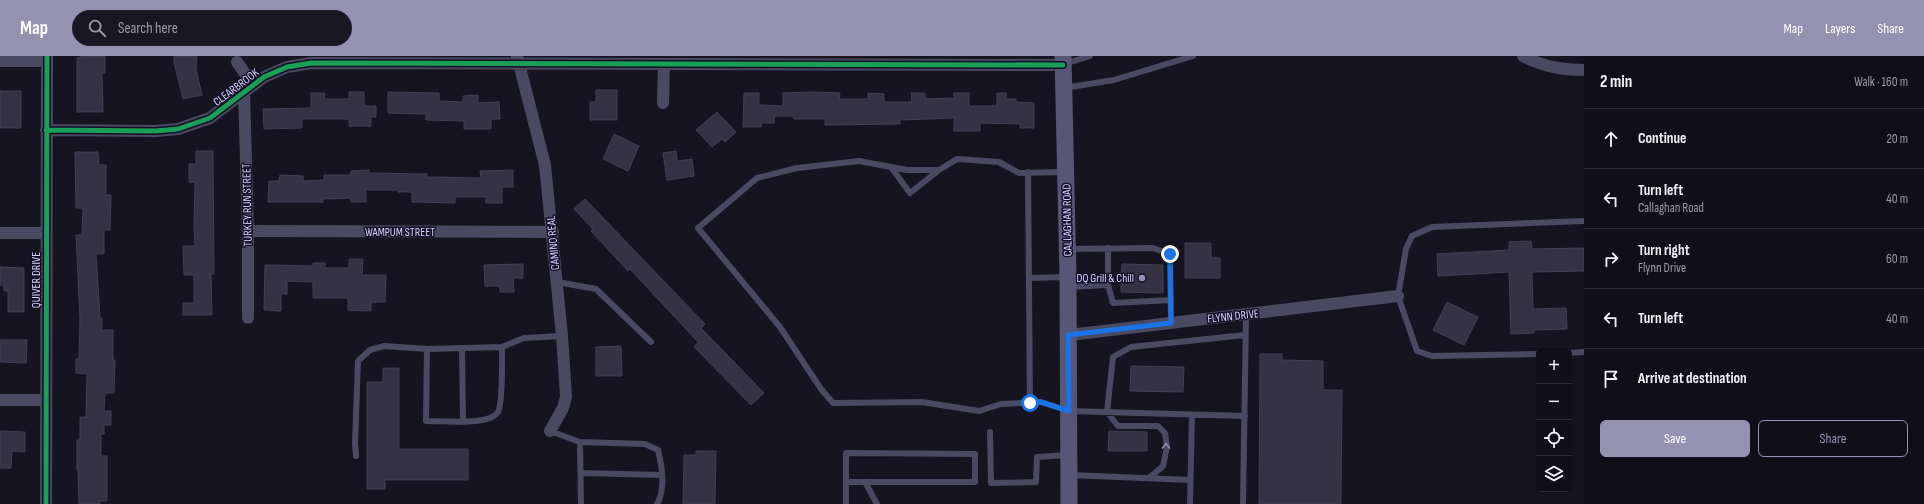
<!DOCTYPE html>
<meta charset="utf-8">
<style>
:root{--surface:#100f19;--page:#191822;--text:#f1f3f6;--muted:#9c9ca2;--line:#302f38;--accent:#9591b1}
body{margin:0;font-family:"Sofia Sans Condensed",sans-serif;background:var(--page);color:var(--text)}
.controls{position:absolute;right:12px;bottom:12px;display:grid;overflow:hidden;border-radius:6px;box-shadow:0 4px 16px #0002}
.controls button{width:36px;height:36px;display:grid;place-items:center;padding:0;border:0;border-bottom:1px solid var(--line);background:var(--surface);color:var(--text);font:20px sans-serif}
.stop{position:absolute;width:12px;height:12px;margin:-9px;border:3px solid #1a73e8;border-radius:50%;background:#fff}
.stop.end{background:#1a73e8;border-color:#fff;box-shadow:0 1px 4px #0008}
.list{margin:0;padding:0;list-style:none}
h2{display:flex;justify-content:space-between;align-items:center;height:52px;margin:0;padding:0 16px;font-size:17px}
h2 small{font-size:13px;font-weight:400;color:var(--muted)}
.list li{display:grid;grid-template-columns:26px 1fr auto;gap:12px;align-items:center;box-sizing:border-box;height:60px;padding:0 16px;border-top:1px solid var(--line)}
.list b{display:block;font-size:15px;white-space:nowrap}
.list p{margin:0;font-size:13px;white-space:nowrap;color:var(--muted)}
.list em{font-size:13px;font-style:normal;color:var(--muted)}
.actions{display:flex;gap:8px;padding:12px 16px}
.actions a{flex:1;padding:9px 0;border:1px solid var(--accent);border-radius:6px;text-align:center;font-size:14px;color:var(--accent)}
.actions .main{background:var(--accent);color:#fff}
.icon{flex:none;width:22px;height:22px;fill:none;stroke:currentColor;stroke-width:2;stroke-linecap:round;stroke-linejoin:round}
.map{position:relative;flex:none;width:1584px;height:448px;overflow:hidden}
header{display:flex;align-items:center;gap:24px;box-sizing:border-box;height:56px;padding:0 20px;background:var(--accent);color:#fff}
header strong{font-size:19px}
nav{display:flex;gap:22px;margin-inline-start:auto;font-size:14px}
.search{width:280px;height:36px;background:var(--page);display:flex;align-items:center;gap:10px;box-sizing:border-box;padding:0 14px;border-radius:22px;color:var(--muted);font-size:15px}
main{display:flex}
aside{flex:1;background:var(--surface)}
.map>svg:first-child{display:block}
</style>
<header>
<strong>Map</strong>
<div class="search"><svg class="icon" aria-label="search" viewBox="0 0 24 24"><circle cx="10" cy="10" r="6"/><path d="M15 15l6 6"/></svg>Search here</div>
<nav><a>Map</a><a>Layers</a><a>Share</a></nav>
</header>
<main>
<div class="map">
<svg width="1584" height="448" viewBox="0 0 1584 448">
<rect width="100%" height="100%" fill="#161421"/>
<!-- building -->
<path fill="#343243" stroke="#433f54" d="M81 0H105V17H102L103 56H77V2H81Z
M174 0H197L196 13 202 39 183 43 174 6Z
M596 34H617V64H590V46H596Z
M0 35H21V72H0Z
M349 36H364V50H376V61H371V70H349V63H302V72L264 73 263 53 311 52V37H325L324 43H349Z
M388 36 439 37V45L463 46V40L478 39V47L499 46 500 63H491V73H464V65L426 64V58L388 57Z
M812 36 840 37 839 43H868V37L884 38V46H912L911 37H925V43L954 42V37H969V50H997V37H1006V43H1016V46L1034 47V72H1020V68L980 67V75H954V62L900 64V68L825 69V63H794V60H774V67H761V71H743L744 37H759V49L783 50V37Z
M717 56 736 76 725 86 722 83 712 91 696 74Z
M614 78 639 90 628 115 603 103Z
M196 95H213L214 218H211L212 259H183V247H194V219H184L183 190H195L194 171 195 126H189V108H196Z
M676 95 677 105 692 103 694 120 667 124 663 97Z
M75 96H98L99 109H106V139H111L110 174H104V198H96L100 262H102V274H113V304H115L114 337H105L104 355H111V369H104V378H101V400H107V445H100V448H79L78 414H77V384H80V361H86L87 318 76 317V303H79L80 262 76 179H82L83 152H76Z
M369 114V117L427 118V121L481 122 480 115 513 114V131H502V147H486V141H455V147L412 146V136H398V134H366V146H351V142L323 143V146H268L269 125H279L280 119 303 120V125L324 124V119H351V115Z
M585 143 705 268 701 272 764 337 751 349 694 291 698 286 630 213 628 215 591 175 593 173 574 153Z
M1531 185 1532 193 1584 192V215L1532 216 1533 253 1566 252 1567 273 1534 274V277L1511 278 1509 216 1438 220 1437 198 1509 194V186Z
M1185 187H1211V202H1220V222H1185Z
M349 203H363L362 219H386L385 246H371V255L348 254V242H313V226L287 225V238H281V255L264 254 265 209 313 210V207H325V212H349Z
M523 208V222H513L514 236H500V230H485L484 209Z
M1122 208 1163 209V237L1121 236Z
M0 211 24 212V256H8V235H4V229H0Z
M1447 246 1478 261 1464 289 1433 274Z
M0 284H27L26 307 0 306Z
M621 290 622 320H596V291Z
M1260 298H1282V304L1323 305V334H1342L1341 448H1259Z
M1131 310 1184 311 1183 336 1130 335Z
M383 312H399V393H468V424H385V433H367V326H383Z
M0 375 25 376V396L12 395 11 412H0Z
M1109 375 1147 376V395H1108Z
M696 395H716L715 448H683L684 399H696Z"/>
<g fill="none" stroke-linecap="round" stroke-linejoin="round">
<!-- lane -->
<path stroke="#4a4962" stroke-width="6" d="M1064 8 1090 0
M1064 32 1114 24 1193 0
M891 111 910 137 939 114
M1028 116 1030 347
M1064 116 1019 117 999 106 957 103 939 114H907L859 105 797 112 757 122 698 172 780 271 821 333 833 347 922 346 979 355 1001 348 1041 346 1069 355 1245 360
M1068 193 1153 192 1170 198 1171 267
M1029 222 1068 221
M557 226 596 233 651 286
M1108 229 1113 247 1171 244
M1069 231 1108 229V192
M502 291 427 293 426 365C441 365 490 370 498 356 503 346 502 304 502 291L524 282 562 280
M462 292 463 366
M1569 297 1584 296
M1539 298 1432 300 1417 295 1398 240 1406 193 1412 180 1432 171 1584 165
M550 375 580 386 645 388 658 394C662 410 666 433 657 448
M990 376 991 427 1036 426 1037 401 1067 399
M580 386 581 448
M356 400 355 388 358 305 370 294 384 290 427 293
M581 417 662 419
M1070 419 1190 424
M1149 422 1163 410 1167 391 1165 377 1158 370H1118L1107 356 1113 301 1131 291 1245 279
M865 426 877 448
M846 448V397L975 398V426H846
M1190 448 1192 359
M1243 448 1246 260"/>
<!-- street -->
<path stroke="#4a4962" stroke-width="12" d="M517 0 545 109 562 280 566 341 563 352 550 375
M1523 0C1541 10 1564 14 1584 14
M0 5H46
M237 6 253 29
M244 36 248 175V262
M663 47 664 9
M46 74 156 75 178 73 210 62 264 21 287 11 311 7 1063 9
M248 175 553 176
M0 177H46
M1069 279 1398 240
M0 344H46
M46 448 47 0"/>
<!-- secondary -->
<path stroke="#575674" stroke-width="17" d="M1063 0 1068 221 1069 448"/>
<defs>
<path id="cycleway" d="M46 74 156 75 178 73 210 62 264 21 287 11 311 7 1063 9
M46 448 47 0"/>
</defs>
<!-- cycleway casing -->
<use href="#cycleway" stroke="#130f26" stroke-width="8"/>
<!-- cycleway -->
<use href="#cycleway" stroke="#1a9f57" stroke-width="5"/>
</g>
<!-- one-way arrows -->
<defs><path id="oneway-chevron" d="M-2-3.5L2.5 0L-2 3.5" fill="none" stroke-width="1.6" stroke-linecap="round" stroke-linejoin="round"/></defs>
<use stroke="#928eb0" href="#oneway-chevron" transform="translate(1166 390) rotate(-91)"/>
<g fill="none" stroke-linecap="round" stroke-linejoin="round">
<!-- route -->
<path stroke="#1a73e8" stroke-width="5" d="M1030 347 1041 346 1069 355 1068 279 1171 267 1170 198"/>
</g>
<!-- markers -->
<circle fill="#9591b1" stroke="#130f26" stroke-width="1.5" cx="1142" cy="222" r="4"/>
<g text-anchor="middle" stroke-width="3" stroke-linejoin="round" paint-order="stroke">
<!-- street labels -->
<g font-size="12" fill="#d9d4ff" stroke="#130f26">
<text transform="translate(236 31) rotate(-37)" y="4">CLEARBROOK</text>
<text transform="translate(247 149) rotate(-91)" y="4">TURKEY RUN STREET</text>
<text transform="translate(1067 164) rotate(-91)" y="4">CALLAGHAN ROAD</text>
<text x="400" y="180">WAMPUM STREET</text>
<text transform="translate(553 187) rotate(-95)" y="4">CAMINO REAL</text>
<text transform="translate(36 224) rotate(-90)" y="4">QUIVER DRIVE</text>
<text transform="translate(1233 260) rotate(-6)" y="4">FLYNN DRIVE</text>
</g>
<!-- poi labels -->
<g font-size="12" fill="#d9d4ff" stroke="#130f26" text-anchor="end">
<text x="1134" y="226">DQ Grill &amp; Chill</text>
</g>
</g>
</svg>
<div class="controls">
<button>+</button>
<button>−</button>
<button><svg class="icon" aria-label="locate" viewBox="0 0 24 24"><circle cx="12" cy="12" r="6"/><path d="M12 2v4M12 18v4M2 12h4M18 12h4"/></svg></button>
<button><svg class="icon" aria-label="layers" viewBox="0 0 24 24"><path d="M12 4l9 5-9 5-9-5zM3 14l9 5 9-5"/></svg></button>
</div>
<div class="stop" style="left:1030px;top:347px"></div>
<div class="stop end" style="left:1170px;top:198px"></div>
</div>
<aside>
<h2>2 min<small>Walk · 160 m</small></h2>
<ul class="list">
<li><svg class="icon" aria-label="ahead" viewBox="0 0 24 24"><path d="M12 20V5M6 11l6-6 6 6"/></svg><div><b>Continue</b></div><em>20 m</em></li>
<li><svg class="icon" aria-label="left" viewBox="0 0 24 24"><path d="M17 20v-9H6M10 6l-5 5 5 5"/></svg><div><b>Turn left</b><p>Callaghan Road</p></div><em>40 m</em></li>
<li><svg class="icon" aria-label="right" viewBox="0 0 24 24"><path d="M7 20v-9h11M14 6l5 5-5 5"/></svg><div><b>Turn right</b><p>Flynn Drive</p></div><em>60 m</em></li>
<li><svg class="icon" aria-label="left" viewBox="0 0 24 24"><path d="M17 20v-9H6M10 6l-5 5 5 5"/></svg><div><b>Turn left</b></div><em>40 m</em></li>
<li><svg class="icon" aria-label="arrive" viewBox="0 0 24 24"><path d="M6 21V4h12l-3 4 3 4H6"/></svg><div><b>Arrive at destination</b></div></li>
</ul>
<div class="actions"><a class="main">Save</a><a>Share</a></div>
</aside>
</main>
